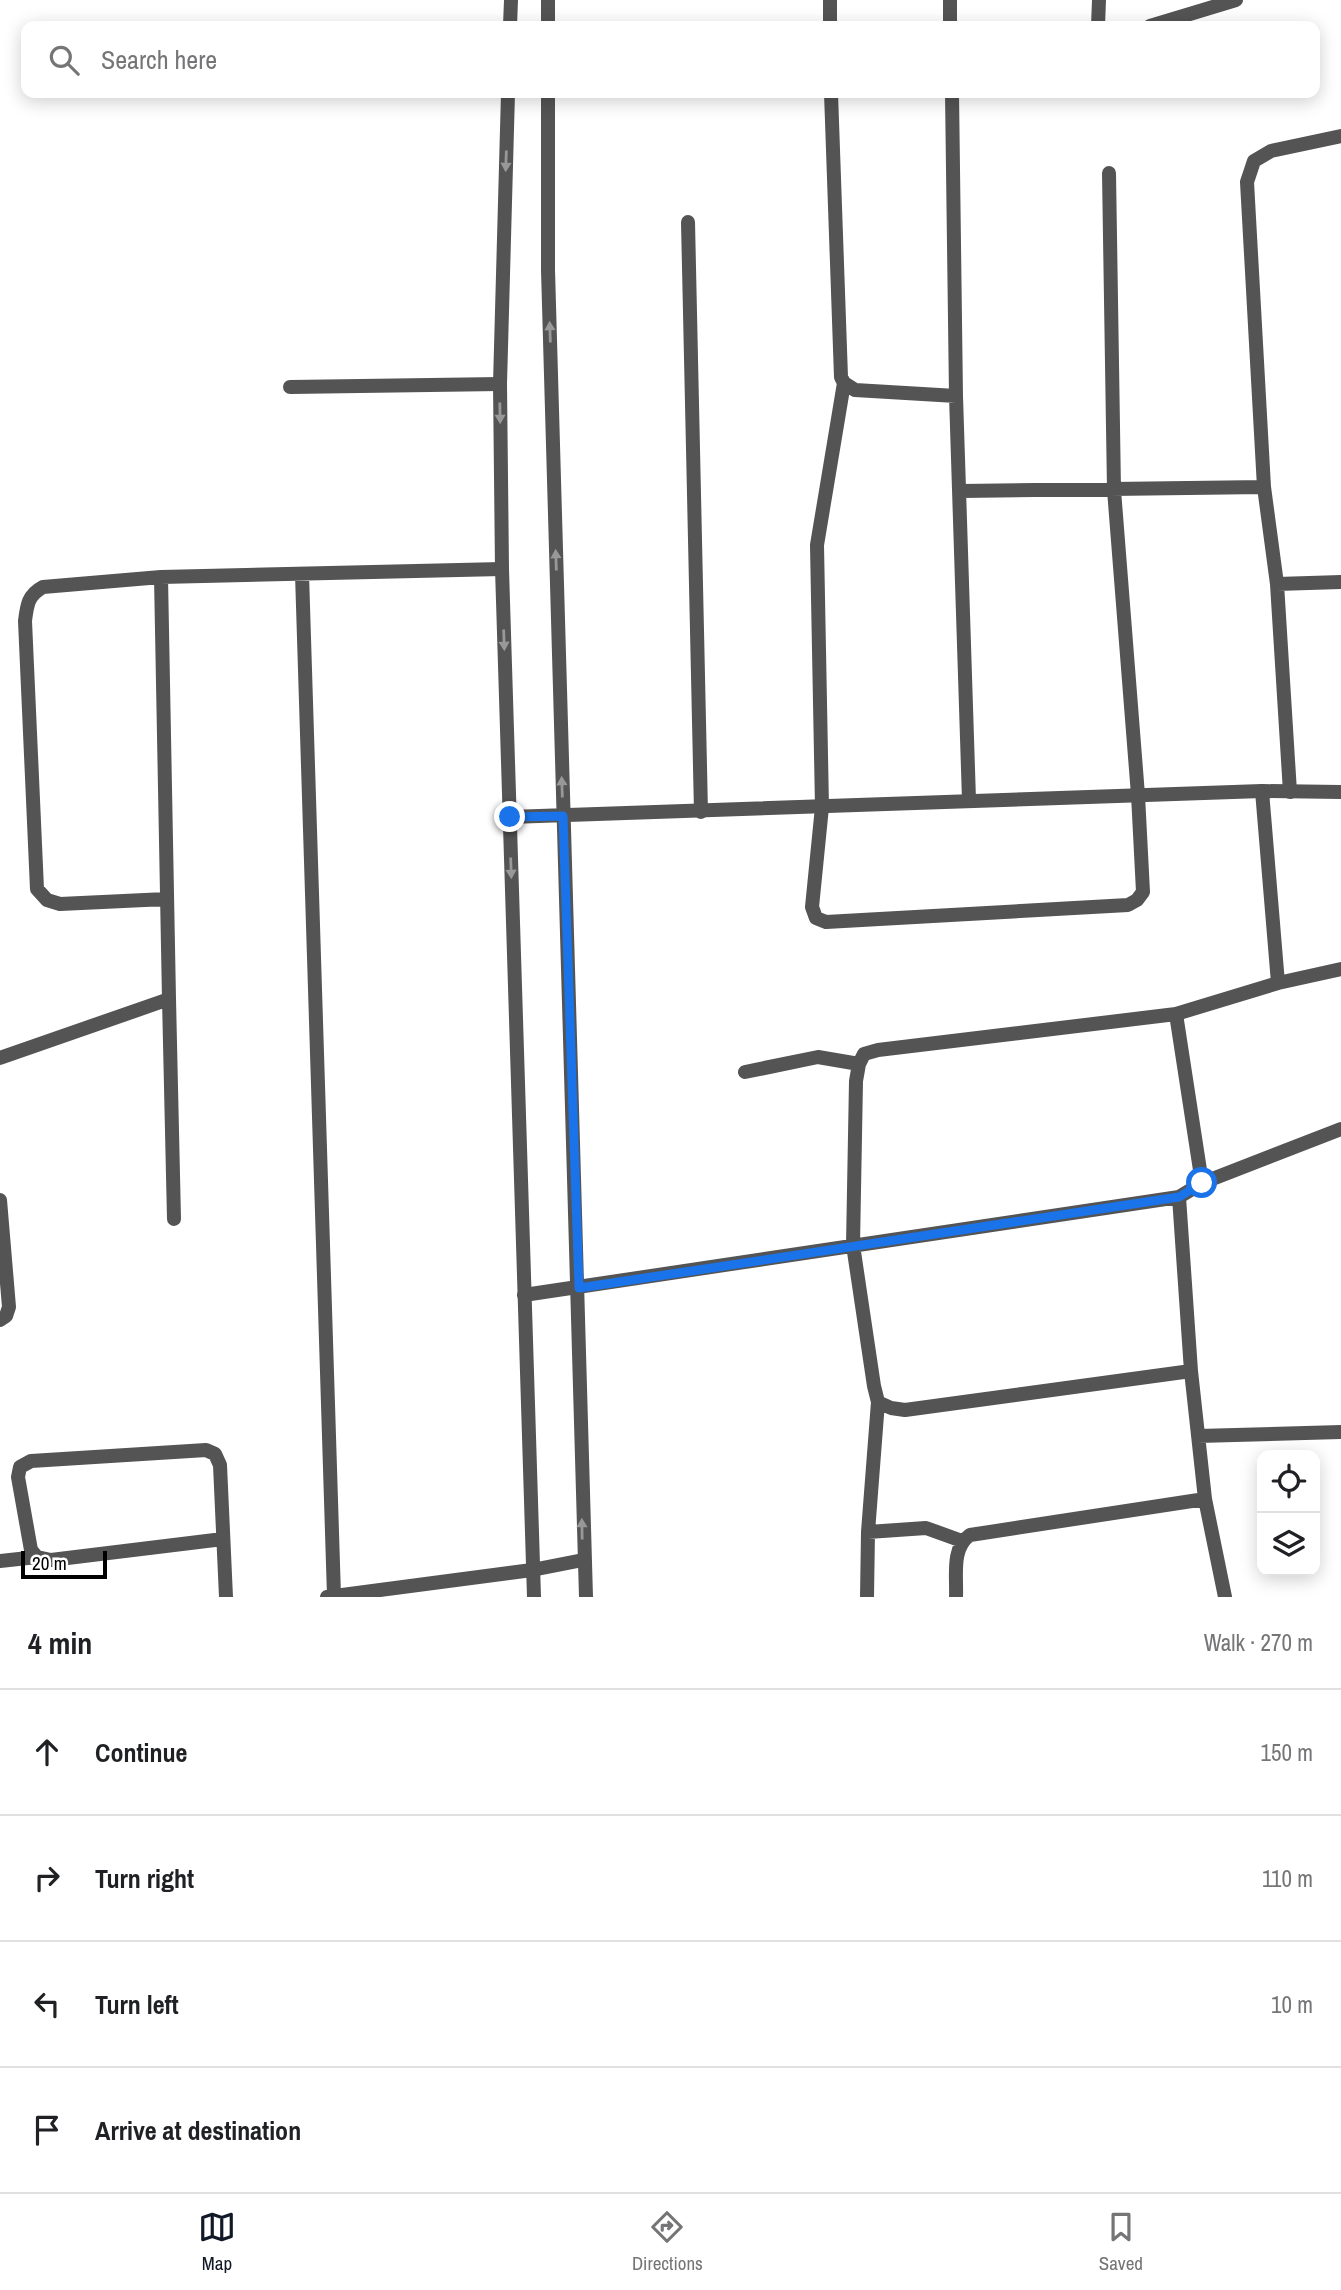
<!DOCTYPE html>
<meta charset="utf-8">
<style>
:root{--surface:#fff;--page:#f6f6f6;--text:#202124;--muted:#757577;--line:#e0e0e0;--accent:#111827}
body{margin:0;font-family:"Archivo Narrow",sans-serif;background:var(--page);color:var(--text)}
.controls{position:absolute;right:21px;bottom:21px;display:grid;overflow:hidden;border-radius:14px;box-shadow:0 4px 18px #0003}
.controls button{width:63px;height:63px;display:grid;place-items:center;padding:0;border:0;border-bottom:2px solid var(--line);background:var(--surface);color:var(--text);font:35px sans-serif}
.scale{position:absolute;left:21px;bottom:18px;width:86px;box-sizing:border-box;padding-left:7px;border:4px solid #000;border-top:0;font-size:19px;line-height:24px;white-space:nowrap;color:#000;-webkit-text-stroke:5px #fff;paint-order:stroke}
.stop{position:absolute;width:21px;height:21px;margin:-16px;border:5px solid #1a73e8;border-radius:50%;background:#fff}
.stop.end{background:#1a73e8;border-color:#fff;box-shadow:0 2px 7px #0008}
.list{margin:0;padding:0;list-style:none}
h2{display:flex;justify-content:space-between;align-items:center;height:91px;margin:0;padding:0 28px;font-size:30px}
h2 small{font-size:23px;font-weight:400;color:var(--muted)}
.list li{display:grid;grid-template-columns:46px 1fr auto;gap:21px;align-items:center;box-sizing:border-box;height:126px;padding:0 28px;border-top:2px solid var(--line)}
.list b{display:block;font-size:26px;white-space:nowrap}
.list em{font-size:23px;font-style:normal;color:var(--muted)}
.icon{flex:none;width:38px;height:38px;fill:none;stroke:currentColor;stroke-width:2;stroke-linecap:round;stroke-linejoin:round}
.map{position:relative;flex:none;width:1341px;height:1597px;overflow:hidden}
.search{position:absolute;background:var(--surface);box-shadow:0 4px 18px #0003;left:21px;right:21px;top:21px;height:77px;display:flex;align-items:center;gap:18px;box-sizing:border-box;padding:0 24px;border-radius:14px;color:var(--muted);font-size:26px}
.sheet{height:595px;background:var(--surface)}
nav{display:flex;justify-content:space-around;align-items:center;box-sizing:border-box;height:98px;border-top:2px solid var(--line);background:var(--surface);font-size:19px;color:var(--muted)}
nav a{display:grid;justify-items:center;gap:4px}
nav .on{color:var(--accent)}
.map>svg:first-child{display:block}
</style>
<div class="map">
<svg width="1341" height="1597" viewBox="0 0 1341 1597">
<rect width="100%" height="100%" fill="#fff"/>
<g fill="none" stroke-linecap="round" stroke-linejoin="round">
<!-- minor -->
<path stroke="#545454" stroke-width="14" d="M830 0V26
M950 0V26
M1098 26 1099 0
M1150 26 1236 0
M831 93 841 377 844 383 855 390 956 396
M952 93 956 396 969 800
M1341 136 1271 151 1254 161 1247 182 1264 487 1277 584 1341 582
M688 222 701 812
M844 383 817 545 822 807 812 907 816 918 826 922 1128 905 1137 900 1143 892 1138 795 1114 490 1109 173
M290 387 500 384
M961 491 1264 487
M302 574 334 1596
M1277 584 1290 792
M1262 791 1278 983
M166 899 60 904 47 900 37 889 25 621C27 605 28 595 43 587L161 577 502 569
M169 999 174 1219
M1176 1014 1202 1183
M0 1058 169 999 161 577
M745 1072 818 1057 859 1064
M1179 1197 1191 1371 1205 1499 1225 1597
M0 1200 9 1307 6 1316 0 1320
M524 1295 1179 1197 1202 1183 1341 1129
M1191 1371 905 1410 891 1408 878 1402 874 1386 853 1245 856 1081 859 1064 864 1054 878 1050 1176 1014 1278 983 1341 969
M1198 1436 1341 1432
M868 1532 926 1528 962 1541
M223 1539 51 1560 37 1557 31 1550 18 1477 20 1467 31 1461 206 1450 215 1454 220 1465 226 1597
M0 1561 37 1557
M327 1597 532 1570 583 1560
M867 1597 868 1532 878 1402
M956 1597C957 1576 951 1548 970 1535L1205 1499"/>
<!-- tertiary -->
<path stroke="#545454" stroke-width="14" d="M548 0V26
M510 26 511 0
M508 93 500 384 502 569 534 1597
M548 93V270L586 1597
M510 817 1262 791 1341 792"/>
</g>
<!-- one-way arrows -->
<defs><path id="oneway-solid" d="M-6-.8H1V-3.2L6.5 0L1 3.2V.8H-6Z" transform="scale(1.75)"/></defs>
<g fill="#989898">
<use href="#oneway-solid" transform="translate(506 161) rotate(92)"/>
<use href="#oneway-solid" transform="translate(550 332) rotate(-92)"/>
<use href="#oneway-solid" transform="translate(500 413) rotate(89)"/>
<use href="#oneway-solid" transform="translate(556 560) rotate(-92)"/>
<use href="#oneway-solid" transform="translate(504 640) rotate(88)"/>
<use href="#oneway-solid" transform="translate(562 787) rotate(-92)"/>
<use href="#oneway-solid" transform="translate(511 868) rotate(88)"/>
<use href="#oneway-solid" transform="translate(582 1529) rotate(-91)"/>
</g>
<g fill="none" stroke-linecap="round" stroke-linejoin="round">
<!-- route -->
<path stroke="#1a73e8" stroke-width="9" d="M510 817 563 816 579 1288 1179 1197 1202 1183"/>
</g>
</svg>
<div class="controls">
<button><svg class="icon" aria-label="locate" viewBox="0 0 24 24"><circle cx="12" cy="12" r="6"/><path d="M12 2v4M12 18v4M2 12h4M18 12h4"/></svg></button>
<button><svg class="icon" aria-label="layers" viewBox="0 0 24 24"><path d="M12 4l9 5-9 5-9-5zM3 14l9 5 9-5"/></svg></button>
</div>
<div class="scale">20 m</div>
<div class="stop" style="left:1202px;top:1183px"></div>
<div class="stop end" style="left:510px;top:817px"></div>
<div class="search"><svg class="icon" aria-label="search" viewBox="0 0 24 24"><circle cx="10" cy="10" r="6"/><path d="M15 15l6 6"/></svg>Search here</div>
</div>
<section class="sheet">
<h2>4 min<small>Walk · 270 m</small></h2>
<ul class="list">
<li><svg class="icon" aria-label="ahead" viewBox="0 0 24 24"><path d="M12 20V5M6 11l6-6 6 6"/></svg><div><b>Continue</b></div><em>150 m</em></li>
<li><svg class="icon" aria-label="right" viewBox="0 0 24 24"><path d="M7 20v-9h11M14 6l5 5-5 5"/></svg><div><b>Turn right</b></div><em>110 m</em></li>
<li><svg class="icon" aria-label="left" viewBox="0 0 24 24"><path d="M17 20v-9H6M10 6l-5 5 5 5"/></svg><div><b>Turn left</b></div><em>10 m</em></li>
<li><svg class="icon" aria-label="arrive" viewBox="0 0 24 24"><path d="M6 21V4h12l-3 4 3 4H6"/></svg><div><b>Arrive at destination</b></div></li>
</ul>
</section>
<nav>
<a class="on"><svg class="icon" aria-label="map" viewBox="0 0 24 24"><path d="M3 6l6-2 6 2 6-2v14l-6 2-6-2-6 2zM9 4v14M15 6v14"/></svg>Map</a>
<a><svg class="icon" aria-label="directions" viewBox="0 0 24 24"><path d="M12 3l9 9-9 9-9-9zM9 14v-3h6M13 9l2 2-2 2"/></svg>Directions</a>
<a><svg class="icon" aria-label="saved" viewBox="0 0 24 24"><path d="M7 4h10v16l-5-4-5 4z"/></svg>Saved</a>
</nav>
